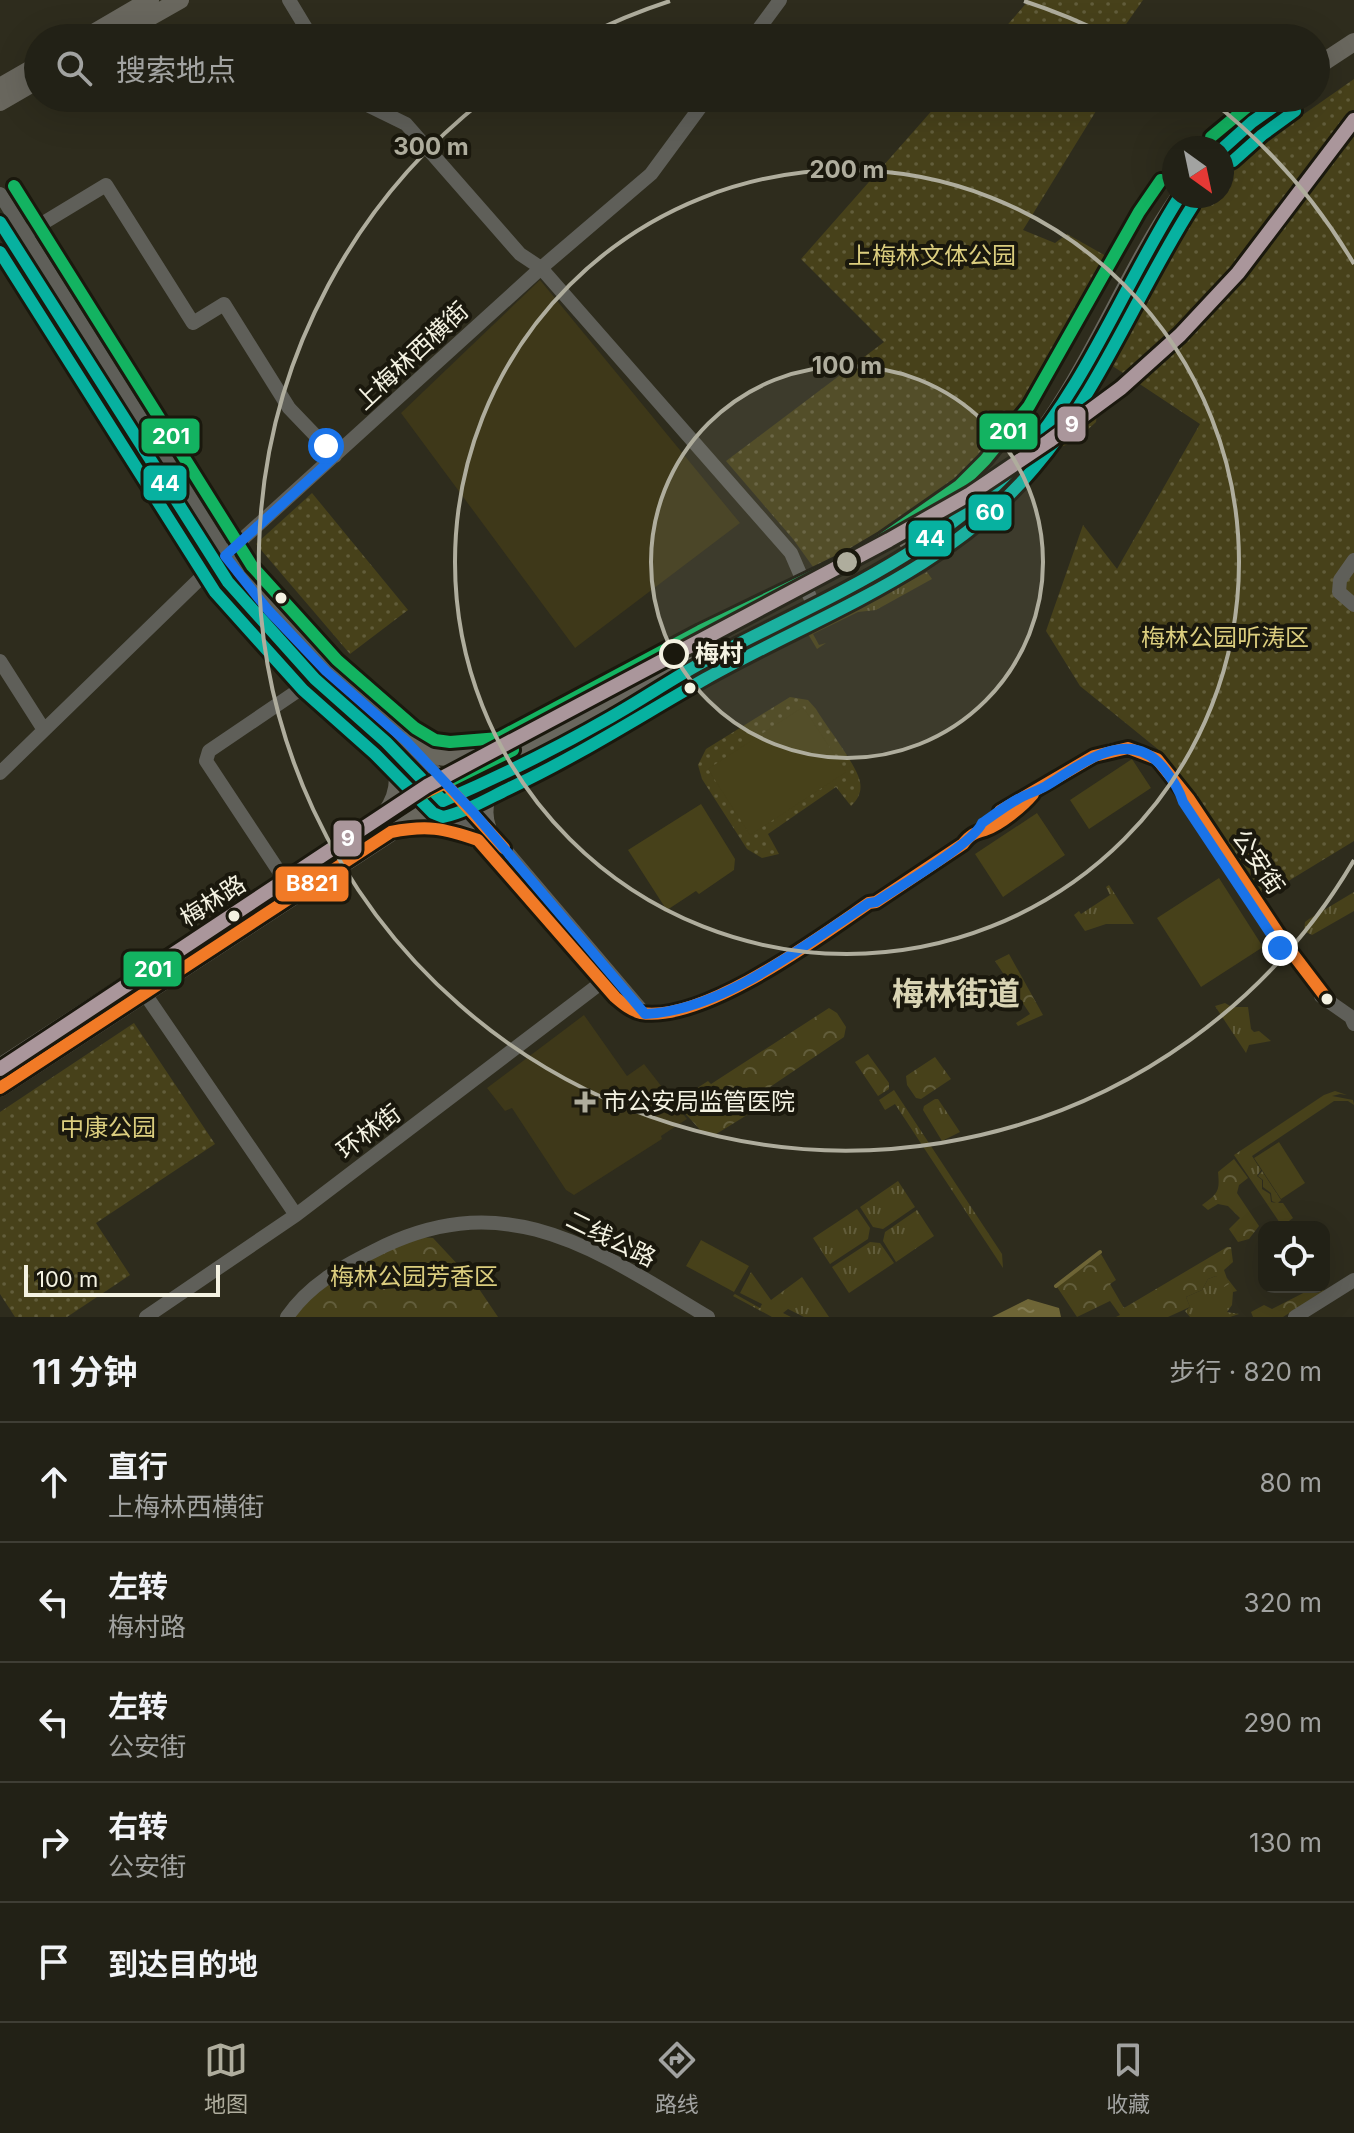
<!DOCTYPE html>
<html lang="zh">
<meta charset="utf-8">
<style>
:root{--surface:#222116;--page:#2a291f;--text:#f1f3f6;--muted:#a2a3a1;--line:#3f3e35;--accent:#afad9d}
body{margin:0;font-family:Inter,"Noto Sans SC",sans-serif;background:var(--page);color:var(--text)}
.controls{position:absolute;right:24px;bottom:24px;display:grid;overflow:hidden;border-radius:16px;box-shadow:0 8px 32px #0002}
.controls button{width:72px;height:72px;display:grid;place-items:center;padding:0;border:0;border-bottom:2px solid var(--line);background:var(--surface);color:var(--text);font:40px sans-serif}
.compass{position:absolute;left:1162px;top:136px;width:72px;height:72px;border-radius:50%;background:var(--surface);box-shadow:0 8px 32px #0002;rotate:147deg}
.scale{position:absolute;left:24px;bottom:20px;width:196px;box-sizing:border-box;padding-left:8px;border:4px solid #f4f2e2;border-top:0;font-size:22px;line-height:28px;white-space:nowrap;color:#f4f2e2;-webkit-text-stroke:6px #1a180d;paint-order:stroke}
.stop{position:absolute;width:24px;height:24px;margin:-18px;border:6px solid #1a73e8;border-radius:50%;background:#fff}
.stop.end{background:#1a73e8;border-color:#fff;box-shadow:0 2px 8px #0008}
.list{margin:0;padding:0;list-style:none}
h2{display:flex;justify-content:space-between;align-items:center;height:104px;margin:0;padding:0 32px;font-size:34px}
h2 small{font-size:26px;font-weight:400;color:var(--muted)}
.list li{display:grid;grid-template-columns:52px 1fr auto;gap:24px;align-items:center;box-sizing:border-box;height:120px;padding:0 32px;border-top:2px solid var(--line)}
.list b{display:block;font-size:30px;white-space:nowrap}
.list p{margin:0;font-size:26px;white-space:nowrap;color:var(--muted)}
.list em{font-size:26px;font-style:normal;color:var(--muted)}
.icon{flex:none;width:44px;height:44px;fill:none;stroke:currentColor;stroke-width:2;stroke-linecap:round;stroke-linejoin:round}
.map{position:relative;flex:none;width:1354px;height:1317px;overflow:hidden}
.search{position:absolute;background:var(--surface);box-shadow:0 8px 32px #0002;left:24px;right:24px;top:24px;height:88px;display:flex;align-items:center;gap:20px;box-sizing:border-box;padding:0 28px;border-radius:44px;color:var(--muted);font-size:30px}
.sheet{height:704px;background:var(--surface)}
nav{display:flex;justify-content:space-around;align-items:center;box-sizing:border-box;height:112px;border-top:2px solid var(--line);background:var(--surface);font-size:22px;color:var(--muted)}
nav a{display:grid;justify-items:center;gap:4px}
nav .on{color:var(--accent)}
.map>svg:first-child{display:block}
</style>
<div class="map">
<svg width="1354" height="1317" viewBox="0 0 1354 1317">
<defs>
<pattern id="grass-tufts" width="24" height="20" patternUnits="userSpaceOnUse" patternTransform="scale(2)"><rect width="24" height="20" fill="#47411a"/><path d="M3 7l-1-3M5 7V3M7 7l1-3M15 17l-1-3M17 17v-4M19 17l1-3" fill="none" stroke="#625d3b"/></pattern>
<pattern id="forest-crowns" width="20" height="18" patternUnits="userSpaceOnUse" patternTransform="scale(2)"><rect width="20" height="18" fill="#47411a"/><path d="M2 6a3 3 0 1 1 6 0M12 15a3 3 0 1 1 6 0" fill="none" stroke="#625d3b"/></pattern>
<pattern id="park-dots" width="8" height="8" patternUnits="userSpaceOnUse" patternTransform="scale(2)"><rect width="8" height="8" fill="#47411a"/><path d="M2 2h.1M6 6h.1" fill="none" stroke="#625d3b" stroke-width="1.8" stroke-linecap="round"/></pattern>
<pattern id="water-ripples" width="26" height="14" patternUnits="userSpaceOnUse" patternTransform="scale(2)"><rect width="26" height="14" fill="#6e6536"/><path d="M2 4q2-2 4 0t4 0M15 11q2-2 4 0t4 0" fill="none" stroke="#837c53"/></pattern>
</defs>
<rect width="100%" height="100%" fill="#2e2c1d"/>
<!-- built -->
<path fill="#3e3819" d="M540 280 740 523 575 648 401 413Z
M584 1015 627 1076 644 1064 687 1119 661 1136 662 1139 574 1195 566 1190 512 1108 505 1111 487 1088Z"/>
<!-- grass -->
<path fill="url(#grass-tufts)" d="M1094 380 1099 394 1096 422C1084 433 1068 450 1051 447Z
M927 572 932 579 876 610 858 612 813 634 819 645 826 643 817 649 808 634Z
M1109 885 1134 924H1106L1085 931 1074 915 1079 911 1081 914 1110 895 1106 887Z
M1354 892V911L1312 935 1304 931 1305 922 1309 919Z
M1225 1003 1232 1007H1248L1251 1029 1254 1032 1259 1031 1271 1041 1249 1045 1246 1053 1215 1006Z
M894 1090 1002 1254 1003 1268 895 1104 885 1110 879 1100Z
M1335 1091 1347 1095 1340 1094 1332 1096 1353 1100 1354 1105 1348 1101H1334L1252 1156 1261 1170 1257 1176 1262 1180V1189L1270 1194 1271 1202 1276 1203 1272 1201 1271 1193 1263 1187V1180L1258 1176 1262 1171 1281 1200 1278 1203H1283L1293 1218 1282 1226 1234 1155 1324 1095Z
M935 1099H938L960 1132 942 1141 923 1110 924 1106Z
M898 1181 915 1207 883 1229 873 1227 860 1207Z
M857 1209 870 1228 868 1239 830 1264 813 1238Z
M917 1210 934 1236 896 1262 883 1241 885 1232Z
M870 1242 880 1243 894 1263 849 1293 832 1267Z
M751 1272 771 1300 802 1277 829 1317H804L788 1309 783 1313 791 1317H772L733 1296 735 1294 760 1308 762 1304 740 1293Z
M1216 1276 1228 1284 1227 1278 1237 1291 1233 1292 1232 1305 1227 1312 1239 1314 1230 1317H1190L1185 1311 1190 1307 1186 1297 1202 1290 1208 1279Z"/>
<!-- forest -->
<path fill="url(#forest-crowns)" d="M1009 954 1043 1015 1018 1026 1016 1023 1030 1014 995 961Z
M829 1008 837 1013 846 1027 844 1037 770 1087 776 1097 713 1136 703 1133 670 1097 678 1091 688 1094 708 1081 711 1084Z
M868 1054 889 1083V1089L878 1096 855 1062Z
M935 1057 951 1079 921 1099 916 1098 907 1085 906 1076Z
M1234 1159 1248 1178 1239 1185 1237 1193 1259 1226 1249 1239 1238 1242 1229 1229 1240 1218 1228 1206 1218 1204 1208 1210 1202 1205C1218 1193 1220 1192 1218 1172Z
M411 1236 433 1238 475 1283 498 1317H287L304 1297Z
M1227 1247H1231L1233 1262 1224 1270 1229 1284 1224 1287 1216 1276 1208 1279 1202 1290 1186 1297 1190 1307 1168 1317H1116L1120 1315 1110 1301 1077 1317 1057 1287 1101 1254 1116 1280 1110 1284 1124 1308Z
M1315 1287 1325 1291 1283 1317H1253L1251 1312 1264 1305 1272 1309Z"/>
<!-- park -->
<path fill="url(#park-dots)" d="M1029 0H1143L1124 27 1136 38H996Z
M1354 79V841L1264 896 1165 755 1080 686 1046 631 1083 525 1117 569 1200 424 1111 365 1164 262 1208 196H1222V182L1274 135Z
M943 98H1104L1023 230 1055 243 1067 234 1106 256 1022 400 960 479 912 517 816 571 793 539 726 461 884 342 801 259Z
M312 493 408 610 350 654 256 544Z
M790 697 808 700 816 709C826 726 857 765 860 782 862 792 858 799 851 806L836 787 768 834 779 854 762 858 747 849 702 779 698 765 706 749Z
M134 1023 215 1144 96 1223 130 1275 67 1317H15L0 1294V1112Z"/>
<!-- pitch -->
<path fill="#47411a" d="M803 707 846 772 750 835 708 769Z
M1132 759 1151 788 1089 829 1070 800Z
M701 804 735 859 734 870 699 894 696 891 664 912 666 909 628 850Z
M1037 813 1065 855 1003 897 975 854Z
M1219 878 1263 947 1201 987 1157 918Z
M1279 1142 1305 1183 1281 1199 1254 1158Z
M701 1240 749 1266 734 1292 686 1266Z"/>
<!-- water -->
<path fill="url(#water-ripples)" d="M1028 1299 1059 1308 1061 1317H992Z"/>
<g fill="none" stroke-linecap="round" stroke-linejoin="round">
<!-- stream -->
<path stroke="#6e6536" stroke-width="4" d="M1056 1286 1100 1252"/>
<!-- minor -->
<path stroke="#5f5f59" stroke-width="14" d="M289 0 312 38
M752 38 780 0
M353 98 406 124 520 254 541 268 791 553 810 597
M0 194 239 576 326 671 406 741 474 813 644 1013
M0 222 228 582 315 679 386 742 459 819 615 997C623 1004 631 1011 641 1013 695 1026 823 934 869 903L876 902 963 844C969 836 975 829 985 830L1024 805 1033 794
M25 234 106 185 193 323 224 304 289 408 335 456
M1354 560 1340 580 1339 592 1354 605
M0 661 44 730
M0 773 215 564 541 268 651 174 707 98
M1026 796 1094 756 1111 750 1128 748 1157 759 1189 799 1286 945 1327 999
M286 882 206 761 209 751 321 675
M145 994 296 1215
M1321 996 1351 1017 1354 1024
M146 1317 296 1215 610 976
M287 1317C309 1285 340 1268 374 1251 506 1183 596 1250 708 1317
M1295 1317 1354 1280"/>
<!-- major -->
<path stroke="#69675e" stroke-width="18" d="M85 38 150 0
M113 38 180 0
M1316 67 1354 42
M0 87 38 65
M0 102 38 80
M1222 149 1252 122 1286 98
M908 542 978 491
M406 741C432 763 462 757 493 755
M386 742C401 766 403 790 386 813
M401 829C426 823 454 830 478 840
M488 830C480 810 486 790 502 775
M0 1067 411 799 504 754 694 653
M0 1088 427 809C443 800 460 794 476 786 522 764 567 741 611 717 645 699 676 676 711 658 817 603 929 560 1012 470 1085 389 1119 284 1180 196"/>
<defs>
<path id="bus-1" d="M1222 149 1252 122 1286 98
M0 222 228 582 315 679 386 742 443 801C501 776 557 748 611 717 643 699 673 678 705 661 816 602 935 557 1020 460 1088 383 1125 282 1180 196"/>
<path id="bus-2" d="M1233 161 1262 135 1295 111
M0 252 215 592 303 690 375 754 433 813 443 817C466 812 489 798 510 788 578 756 640 716 705 679 819 615 947 572 1034 468 1100 390 1138 291 1193 205"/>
<path id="bus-3" d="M1211 137 1258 98
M14 186 252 566 337 660 415 728 435 740 450 742 499 738 700 631 851 558 883 539 959 486 985 460 1029 406 1139 212 1161 180
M0 1069 413 799 513 750"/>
<path id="bus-4" d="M1000 811 1094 756 1128 748 1157 759 1189 799 1286 945 1327 999
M368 828 411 799 445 783 504 848
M0 1088 391 832C427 825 443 828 478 840L615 997C622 1003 631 1011 641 1013 703 1023 818 938 869 903L876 902 963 844C970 835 974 833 985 830 1001 824 1022 807 1033 794"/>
</defs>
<!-- bus-1 casing -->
<use href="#bus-1" stroke="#1a180d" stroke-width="18"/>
<!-- bus-2 casing -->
<use href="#bus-2" stroke="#1a180d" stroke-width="18"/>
<!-- bus-3 casing -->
<use href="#bus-3" stroke="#1a180d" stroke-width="18"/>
<!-- bus-4 casing -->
<use href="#bus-4" stroke="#1a180d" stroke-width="18"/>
<!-- bus-1 -->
<use href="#bus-1" stroke="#07b1a0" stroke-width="12"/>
<!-- bus-2 -->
<use href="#bus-2" stroke="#07b1a0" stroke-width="12"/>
<!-- bus-3 -->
<use href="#bus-3" stroke="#13b361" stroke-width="12"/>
<!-- bus-4 -->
<use href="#bus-4" stroke="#f17a26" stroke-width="12"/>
<defs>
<path id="metro-1" d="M0 1069 427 786 889 540 970 494 1049 441 1121 388 1180 335 1238 273 1354 120"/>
</defs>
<!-- metro-1 casing -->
<use href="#metro-1" stroke="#1a180d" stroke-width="20"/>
<!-- metro-1 -->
<use href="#metro-1" stroke="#aa969b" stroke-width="14"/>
</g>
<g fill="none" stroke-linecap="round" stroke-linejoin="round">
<!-- route -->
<path stroke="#1a73e8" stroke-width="10" d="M326 446 335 456 225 556 268 610 326 671 406 741 474 813 645 1014C722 1011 806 944 869 903L876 902C897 888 974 843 982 823 994 815 1005 806 1018 799 1027 794 1037 791 1046 786 1082 764 1130 724 1165 770 1173 781 1179 789 1183 802L1280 948"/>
</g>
<!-- distance rings -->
<circle cx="847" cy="562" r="196" fill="#afad9d" fill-opacity=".12"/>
<g fill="none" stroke="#afad9d" stroke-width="4">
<circle cx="847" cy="562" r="196"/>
<circle cx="847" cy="562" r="392"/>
<path d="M1354 860A588 588 0 1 1 485 99M585 36A588 588 0 0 1 670 1M1024 1A588 588 0 0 1 1109 36M1209 99A588 588 0 0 1 1354 264"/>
</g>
<!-- markers -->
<g fill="#f4f2e2" stroke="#1a180d" stroke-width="3">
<circle cx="281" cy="598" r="7"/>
<circle cx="690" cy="688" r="7"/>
<circle cx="234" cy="916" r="7"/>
<circle cx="1327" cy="999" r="7"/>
</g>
<circle fill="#1a180d" stroke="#f4f2e2" stroke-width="4" cx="674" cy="654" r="13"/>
<path fill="#afad9d" stroke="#1a180d" stroke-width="3" d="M581 1090h8v8h8v8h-8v8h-8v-8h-8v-8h8z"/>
<g text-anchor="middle" stroke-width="8" stroke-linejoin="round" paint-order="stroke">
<!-- park labels -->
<g font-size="24" fill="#dbcd7e" stroke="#1a180d">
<text x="932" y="264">上梅林文体公园</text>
<text x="1225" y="646">梅林公园听涛区</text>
<text x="108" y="1136">中康公园</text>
<text x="414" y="1285">梅林公园芳香区</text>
</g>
<!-- street labels -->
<g font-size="24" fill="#f4f2e2" stroke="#1a180d">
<text transform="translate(412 356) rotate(-43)" y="8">上梅林西横街</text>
<text transform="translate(1258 862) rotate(56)" y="8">公安街</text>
<text transform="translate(213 901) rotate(-33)" y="8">梅林路</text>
<text transform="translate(369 1132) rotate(-37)" y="8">环林街</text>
<text transform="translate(611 1239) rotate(26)" y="8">二线公路</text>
</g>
<!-- stop labels -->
<g font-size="24" font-weight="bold" fill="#f4f2e2" stroke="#1a180d" text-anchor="start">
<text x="695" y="662">梅村</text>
</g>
<!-- poi labels -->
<g font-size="24" fill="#f4f2e2" stroke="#1a180d" text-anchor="start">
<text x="603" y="1110">市公安局监管医院</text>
</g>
<!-- district labels -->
<g font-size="32" font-weight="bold" fill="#d9d4b4" stroke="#1a180d">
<text x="956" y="1005">梅林街道</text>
</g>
</g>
<circle cx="847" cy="562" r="12" fill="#afad9d" stroke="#1a180d" stroke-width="4"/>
<g font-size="24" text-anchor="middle" font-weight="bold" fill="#afad9d" stroke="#1a180d" stroke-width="8" stroke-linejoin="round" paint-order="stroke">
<text x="431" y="155">300 m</text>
<text x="847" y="178">200 m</text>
<text x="847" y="374">100 m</text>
</g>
<g stroke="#1a180d" stroke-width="3">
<rect x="1056" y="405" width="31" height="38" rx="8" fill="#aa969b"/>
<rect x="978" y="412" width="61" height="39" rx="8" fill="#13b361"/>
<rect x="140" y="417" width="61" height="38" rx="8" fill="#13b361"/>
<rect x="142" y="464" width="46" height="38" rx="8" fill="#07b1a0"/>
<rect x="967" y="493" width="46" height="39" rx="8" fill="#07b1a0"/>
<rect x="907" y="519" width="46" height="39" rx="8" fill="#07b1a0"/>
<rect x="332" y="819" width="31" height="39" rx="8" fill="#aa969b"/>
<rect x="274" y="865" width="76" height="38" rx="8" fill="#f17a26"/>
<rect x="122" y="950" width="61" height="38" rx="8" fill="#13b361"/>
</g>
<g font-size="22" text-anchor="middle" font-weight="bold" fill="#fff">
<text x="1072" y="432">9</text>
<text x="1008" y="439">201</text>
<text x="171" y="444">201</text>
<text x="165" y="491">44</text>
<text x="990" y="520">60</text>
<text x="930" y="546">44</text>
<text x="348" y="846">9</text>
<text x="312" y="891">B821</text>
<text x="153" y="977">201</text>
</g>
</svg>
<div class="controls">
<button><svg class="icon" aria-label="locate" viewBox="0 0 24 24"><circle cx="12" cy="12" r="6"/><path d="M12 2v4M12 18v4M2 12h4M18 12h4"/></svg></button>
</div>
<svg class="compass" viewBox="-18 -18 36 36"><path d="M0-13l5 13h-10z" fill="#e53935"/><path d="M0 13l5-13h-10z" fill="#a2a3a1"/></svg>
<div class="scale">100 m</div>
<div class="stop" style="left:326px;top:446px"></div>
<div class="stop end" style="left:1280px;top:948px"></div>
<div class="search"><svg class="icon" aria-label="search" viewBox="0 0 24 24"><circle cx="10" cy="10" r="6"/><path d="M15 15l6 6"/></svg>搜索地点</div>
</div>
<section class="sheet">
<h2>11 分钟<small>步行 · 820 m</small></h2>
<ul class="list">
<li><svg class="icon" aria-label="ahead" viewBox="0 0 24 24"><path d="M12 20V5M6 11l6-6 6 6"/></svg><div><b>直行</b><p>上梅林西横街</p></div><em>80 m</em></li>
<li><svg class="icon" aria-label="left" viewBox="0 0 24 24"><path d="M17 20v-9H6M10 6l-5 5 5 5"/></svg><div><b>左转</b><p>梅村路</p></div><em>320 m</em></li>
<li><svg class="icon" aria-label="left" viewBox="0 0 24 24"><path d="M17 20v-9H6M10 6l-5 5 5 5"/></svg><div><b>左转</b><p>公安街</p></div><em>290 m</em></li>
<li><svg class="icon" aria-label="right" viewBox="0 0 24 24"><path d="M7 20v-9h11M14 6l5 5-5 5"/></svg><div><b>右转</b><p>公安街</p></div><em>130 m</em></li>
<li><svg class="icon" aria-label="arrive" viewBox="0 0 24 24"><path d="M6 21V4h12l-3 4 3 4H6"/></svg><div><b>到达目的地</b></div></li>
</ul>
</section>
<nav>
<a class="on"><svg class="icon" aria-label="map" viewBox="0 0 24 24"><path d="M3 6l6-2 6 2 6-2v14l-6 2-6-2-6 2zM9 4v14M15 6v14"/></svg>地图</a>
<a><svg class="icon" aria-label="directions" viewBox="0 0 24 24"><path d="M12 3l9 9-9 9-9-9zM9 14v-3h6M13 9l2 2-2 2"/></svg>路线</a>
<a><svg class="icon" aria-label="saved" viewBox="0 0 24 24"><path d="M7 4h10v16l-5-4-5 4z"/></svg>收藏</a>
</nav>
